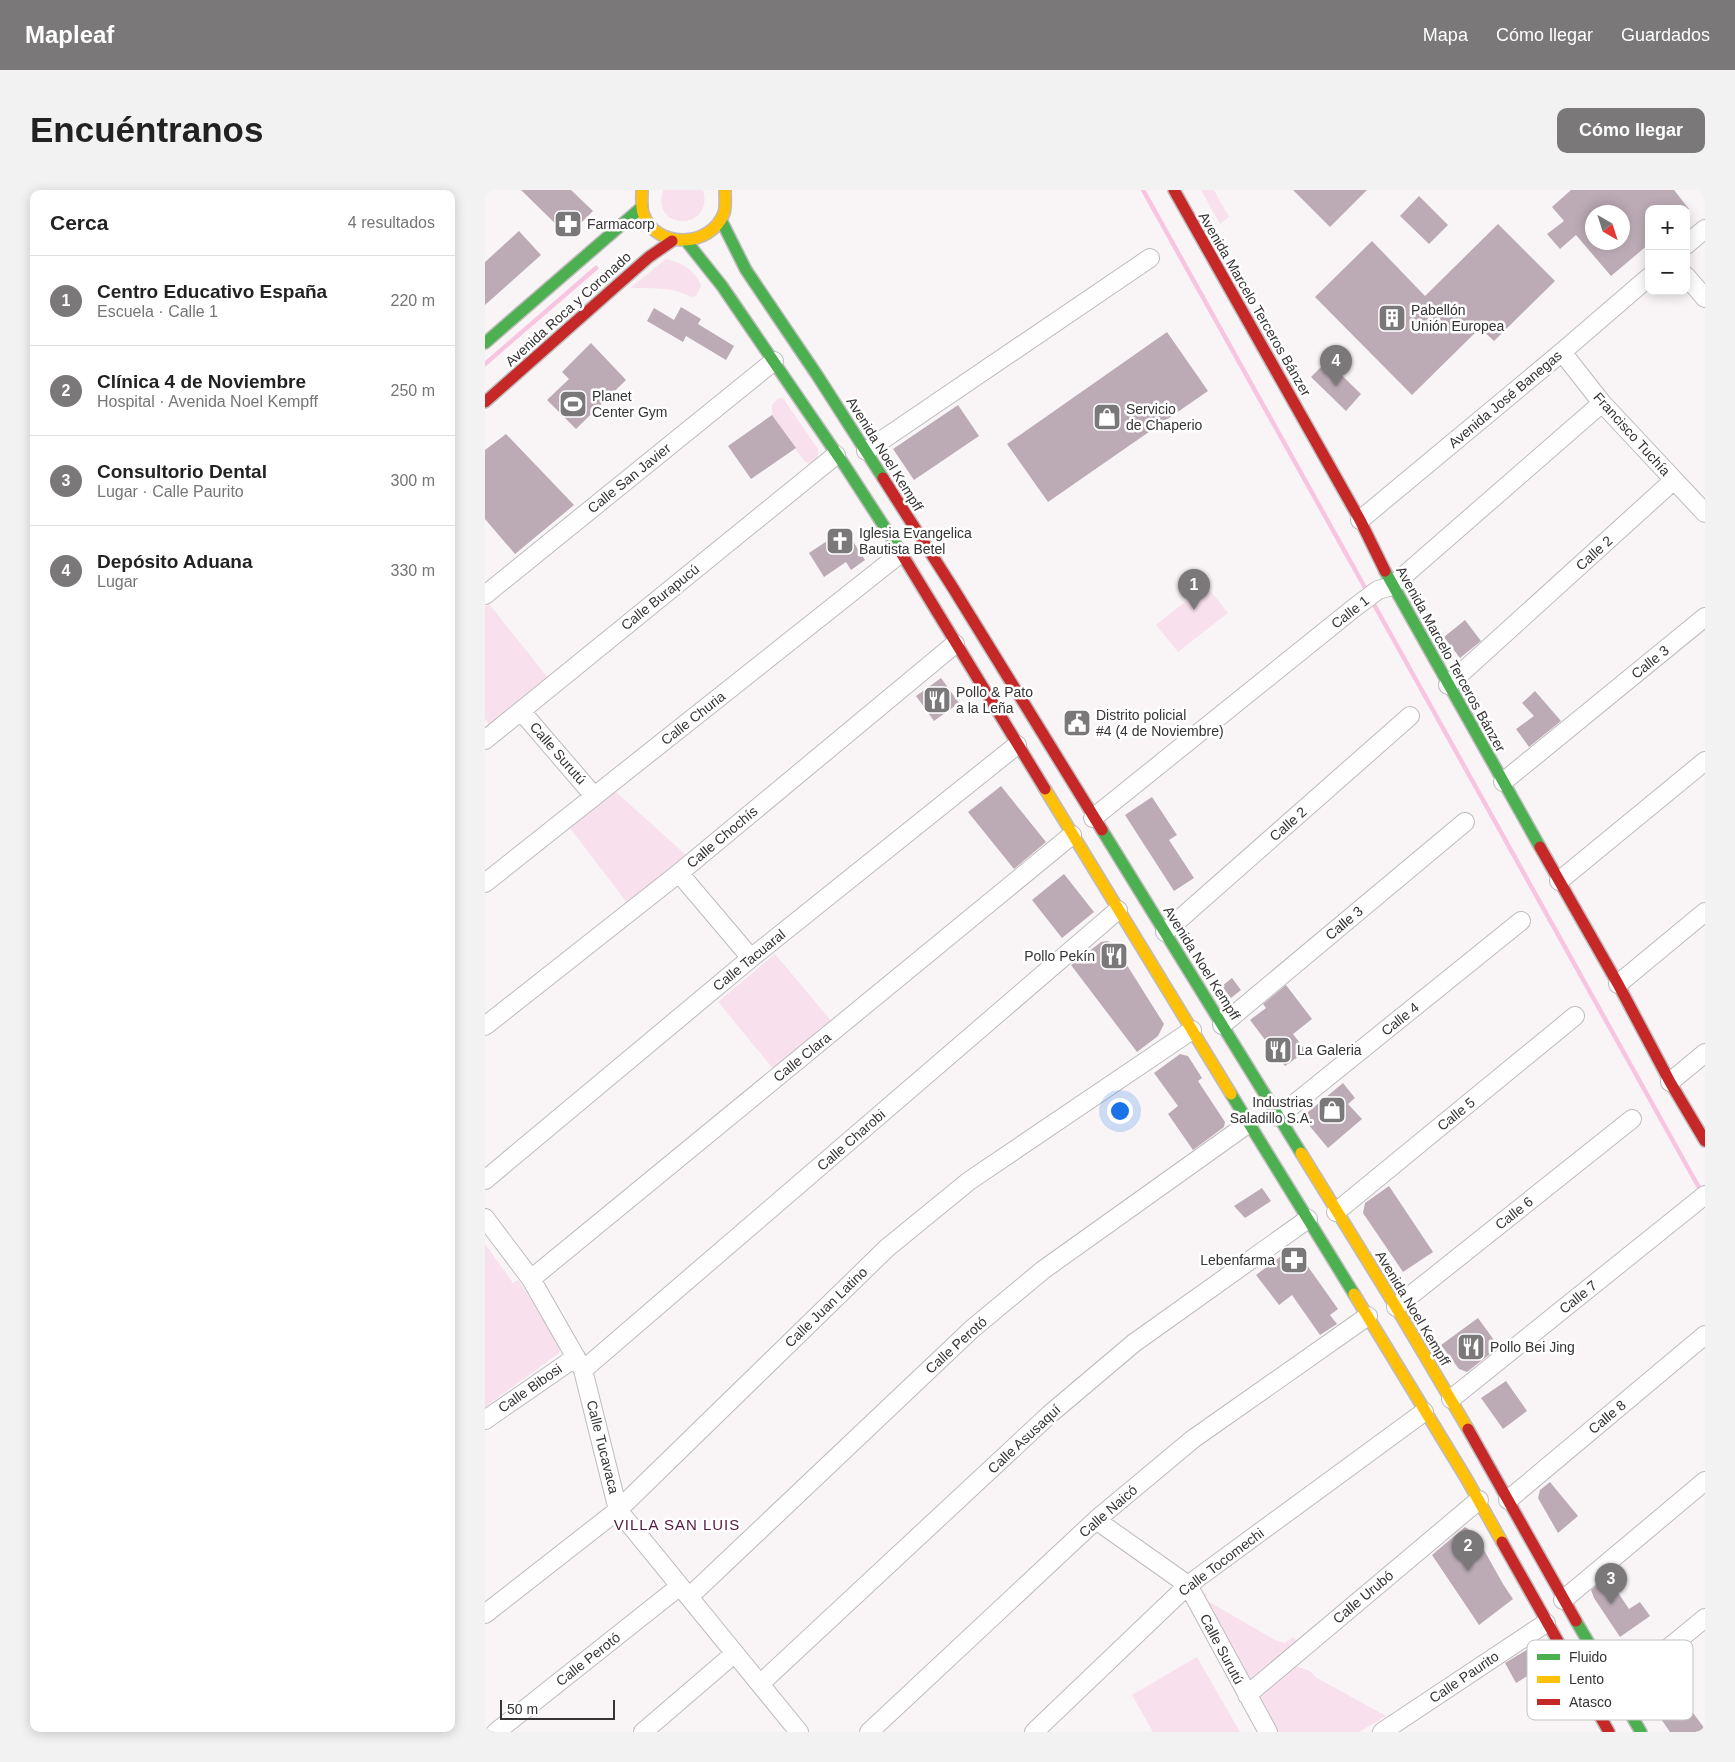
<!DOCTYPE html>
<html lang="es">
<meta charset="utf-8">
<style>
:root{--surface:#fff;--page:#f2f2f2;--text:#222;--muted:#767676;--line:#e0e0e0;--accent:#7a7879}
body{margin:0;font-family:Helvetica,sans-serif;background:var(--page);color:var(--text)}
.controls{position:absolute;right:15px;top:15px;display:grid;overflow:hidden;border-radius:10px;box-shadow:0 2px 12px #0003}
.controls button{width:45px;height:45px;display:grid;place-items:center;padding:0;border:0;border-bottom:1px solid var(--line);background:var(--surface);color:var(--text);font:25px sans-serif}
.compass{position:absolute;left:1100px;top:15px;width:45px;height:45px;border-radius:50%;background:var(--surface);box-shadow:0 2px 12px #0003;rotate:141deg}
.scale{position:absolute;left:15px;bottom:12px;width:115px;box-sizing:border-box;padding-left:5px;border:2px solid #363435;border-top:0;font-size:14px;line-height:18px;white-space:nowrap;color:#363435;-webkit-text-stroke:4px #fff;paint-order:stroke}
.you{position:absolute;left:634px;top:920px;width:18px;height:18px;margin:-12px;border:4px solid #fff;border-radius:50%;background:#1a73e8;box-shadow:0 0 0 8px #1a73e833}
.badge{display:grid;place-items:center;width:32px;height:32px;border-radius:50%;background:var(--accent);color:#fff;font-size:16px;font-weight:700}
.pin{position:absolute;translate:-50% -41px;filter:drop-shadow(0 1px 2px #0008)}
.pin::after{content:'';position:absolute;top:26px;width:18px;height:15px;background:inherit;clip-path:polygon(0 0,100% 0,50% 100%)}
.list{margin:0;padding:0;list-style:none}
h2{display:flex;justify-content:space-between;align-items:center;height:65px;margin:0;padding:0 20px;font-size:21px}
h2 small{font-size:16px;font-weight:400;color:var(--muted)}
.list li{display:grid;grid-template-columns:32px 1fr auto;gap:15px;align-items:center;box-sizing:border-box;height:90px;padding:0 20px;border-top:1px solid var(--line)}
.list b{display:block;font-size:19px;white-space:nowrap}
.list p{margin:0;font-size:16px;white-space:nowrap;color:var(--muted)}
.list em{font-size:16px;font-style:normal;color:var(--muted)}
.map{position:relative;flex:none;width:1220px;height:1542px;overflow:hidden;border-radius:10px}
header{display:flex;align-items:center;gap:30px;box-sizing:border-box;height:70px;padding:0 25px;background:var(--accent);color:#fff}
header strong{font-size:24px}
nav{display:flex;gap:28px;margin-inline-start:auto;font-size:18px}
.intro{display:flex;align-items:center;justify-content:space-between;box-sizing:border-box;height:120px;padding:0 30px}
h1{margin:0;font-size:35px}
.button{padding:12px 22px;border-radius:10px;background:var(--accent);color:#fff;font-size:18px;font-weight:700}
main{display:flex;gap:30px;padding:0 30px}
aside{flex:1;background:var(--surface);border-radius:10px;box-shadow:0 2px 12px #0003}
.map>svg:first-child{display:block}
</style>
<header>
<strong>Mapleaf</strong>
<nav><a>Mapa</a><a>Cómo llegar</a><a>Guardados</a></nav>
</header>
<div class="intro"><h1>Encuéntranos</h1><a class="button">Cómo llegar</a></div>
<main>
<aside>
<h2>Cerca<small>4 resultados</small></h2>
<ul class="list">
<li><span class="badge">1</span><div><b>Centro Educativo España</b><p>Escuela · Calle 1</p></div><em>220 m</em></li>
<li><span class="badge">2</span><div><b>Clínica 4 de Noviembre</b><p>Hospital · Avenida Noel Kempff</p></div><em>250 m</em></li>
<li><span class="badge">3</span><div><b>Consultorio Dental</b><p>Lugar · Calle Paurito</p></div><em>300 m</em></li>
<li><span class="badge">4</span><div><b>Depósito Aduana</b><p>Lugar</p></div><em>330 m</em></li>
</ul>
</aside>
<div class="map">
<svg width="1220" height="1542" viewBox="0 0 1220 1542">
<rect width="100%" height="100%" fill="#f9f5f7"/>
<!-- green -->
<path fill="#f8e0ed" d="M178 0H218C230 41 165 42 178 0Z
M716 0H729L744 27 735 34Z
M181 69C197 73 211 80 216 96L211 106 206 107C186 96 167 99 145 98Z
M293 208H298L333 259V268L325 274 319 271 287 225V215Z
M721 395 743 423 693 462 671 435Z
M4 414 64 489 5 536 0 529V417Z
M130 601 201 665 143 714 85 638Z
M290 764 348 833 290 881 233 812Z
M0 1054 28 1093 33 1090 55 1123 75 1159 74 1163 0 1217Z
M716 1402 722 1404 721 1410 790 1450 800 1453 808 1447 814 1453 770 1488 764 1489 754 1481Z
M712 1467 755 1542H668L647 1505Z
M807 1475 825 1481 832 1488 901 1526 874 1542H792C787 1534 780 1526 776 1518 769 1499 795 1485 807 1475Z"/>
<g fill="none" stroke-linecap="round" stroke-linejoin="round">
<!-- stream -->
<path stroke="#f8c5e1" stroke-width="4.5" d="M658 0 883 403
M0 174 111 78
M886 409 1217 1003"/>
</g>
<!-- building -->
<path fill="#bcabb5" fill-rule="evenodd" d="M36 0H86L108 21 83 46Z
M808 0H882L845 37Z
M1086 0H1189L1204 19H1164V54L1126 86 1091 45 1075 59 1062 44 1079 31 1067 17ZM1108 22H1138V52H1108Z
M934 6 963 35 944 54 915 26Z
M1013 34 1070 91 1009 151 995 138 927 205 830 107 887 51 940 106Z
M34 41 56 65 0 115V72Z
M196 117 216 129 213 134 249 156 241 170 201 146 198 152 162 131 169 118 189 130Z
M682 142 723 201 563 312 522 254Z
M106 153 141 190 91 239 62 210 84 189 77 182Z
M842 171 876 204 861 221 826 187Z
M473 215 494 246 429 290 408 259Z
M287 225 311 258 266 289 243 256Z
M21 244 89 315 30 364 0 329V260Z
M360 339 380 370 366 380 361 372 339 387 324 363Z
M980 430 996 451 975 468 959 447Z
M456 488 474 513 449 531 431 506Z
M1050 501 1076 531 1044 557 1031 539 1049 526 1037 513Z
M516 596 561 652 529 679 483 622Z
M667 607 692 645 684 650 709 688 689 701 640 625Z
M579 684 609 722 577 748 547 710Z
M622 751 628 753 679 834 673 846 652 862 586 775 616 752Z
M747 788 756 800 746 808 737 796Z
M801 795 827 829 808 844 821 861 800 876 765 830 781 818 778 814Z
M695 864 703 866 717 888 713 891 740 932 739 937 708 960 683 924 693 916 669 883Z
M858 893 870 908 863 914 877 929 843 958 817 927Z
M904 996 948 1062 918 1082 878 1023 880 1013Z
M777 998 786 1011 760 1028 749 1016Z
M810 1063 814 1064 853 1119 845 1125 852 1134 835 1145 807 1105 794 1115 771 1085 799 1064 802 1069Z
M993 1128 1014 1157 982 1182 974 1179 956 1155Z
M1021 1191 1042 1221 1018 1239 996 1208Z
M1065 1292 1093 1326 1073 1343 1053 1308 1055 1300Z
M980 1337 990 1344 1018 1394 1028 1409 994 1435 947 1365Z
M1132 1378 1139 1387 1128 1395 1144 1419 1155 1412 1165 1426 1135 1447 1109 1408 1106 1400Z
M1056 1451 1067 1471 1031 1493 1020 1473Z
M1195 1466 1203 1478 1182 1492 1197 1515 1200 1512 1220 1539V1542H1185L1176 1529 1180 1526 1158 1493Z"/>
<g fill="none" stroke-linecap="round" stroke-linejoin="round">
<defs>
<path id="street" d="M1201 55 1220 39
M1201 86 1220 108
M1077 162 1117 213 1220 323
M381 261 665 68
M875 330 1077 162 1164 87
M0 405 289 171
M963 495 1189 290
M36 521 109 606
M0 550 351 265
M1018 592 1220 427
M608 628 869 418 893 400 907 396 1117 213
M194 683 266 768
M1074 691 1220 571
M0 693 416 363
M680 742 925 526
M1133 794 1220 722
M737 835 980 632
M0 836 194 683 470 454
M1185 892 1220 863
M793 927 1036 731
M0 990 266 768 532 555
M851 1022 1090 826
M0 1028 46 1089 98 1180 133 1320 314 1542
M46 1089 587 645
M911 1117 1147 929
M98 1180 633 720
M966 1209 1220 1005
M0 1230 91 1167
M1023 1310 1220 1145
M611 1330 703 1395 783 1542
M204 1407 487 1139 558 1080 764 933
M1078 1410 1220 1291
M0 1424 133 1320 402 1058 484 991 707 840
M275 1494 565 1224 649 1153 823 1029
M1131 1501 1220 1428
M762 1505 994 1310
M11 1542 195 1396
M158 1542 250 1463
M384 1542 611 1330 708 1249 883 1126
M549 1542 703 1395 939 1222
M897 1542 1061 1433"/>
<path id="fast" d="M236 30 261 80 332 185 398 288
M202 52 237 96 360 276 415 361
M0 153 157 17
M900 381 1055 657
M617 640 816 963
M746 904 869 1104
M1091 1431 1156 1542"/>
<path id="slow" d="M157 0C157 7 156 17 158 23 170 60 226 58 239 23 241 17 240 7 240 0
M560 599 746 904
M816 963 911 1117 983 1239
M869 1104 981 1288 1017 1352"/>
<path id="jam" d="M689 0 875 330 900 381
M0 212 164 67 187 51
M398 288 468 398 617 640
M415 361 560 599
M1055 657 1133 794 1185 892 1220 951
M983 1239 1091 1431
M1017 1352 1124 1542"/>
</defs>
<!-- street casing -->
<use href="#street" stroke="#bebbbc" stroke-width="20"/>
<!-- fast casing -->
<use href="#fast" stroke="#bebbbc" stroke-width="14"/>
<!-- slow casing -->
<use href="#slow" stroke="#bebbbc" stroke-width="14"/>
<!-- jam casing -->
<use href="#jam" stroke="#bebbbc" stroke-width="14"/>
<!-- street -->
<use href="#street" stroke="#fefefe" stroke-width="18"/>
<!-- fast -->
<use href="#fast" stroke="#4caf50" stroke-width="11"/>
<!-- slow -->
<use href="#slow" stroke="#ffc107" stroke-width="11"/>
<!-- jam -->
<use href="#jam" stroke="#c62828" stroke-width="11"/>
</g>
<!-- icons -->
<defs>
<symbol id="pharmacy-square" viewBox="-11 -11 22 22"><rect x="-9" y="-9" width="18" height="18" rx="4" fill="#7a7879" stroke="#fff"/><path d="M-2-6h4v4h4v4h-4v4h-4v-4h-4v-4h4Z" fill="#fff"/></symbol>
<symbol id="building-square" viewBox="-11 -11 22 22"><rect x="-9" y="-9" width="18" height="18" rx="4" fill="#7a7879" stroke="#fff"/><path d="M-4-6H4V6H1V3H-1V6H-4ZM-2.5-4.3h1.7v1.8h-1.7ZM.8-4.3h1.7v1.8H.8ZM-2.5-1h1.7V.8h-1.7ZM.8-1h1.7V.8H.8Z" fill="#fff"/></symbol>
<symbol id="stadium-square" viewBox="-11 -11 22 22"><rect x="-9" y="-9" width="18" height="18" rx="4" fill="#7a7879" stroke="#fff"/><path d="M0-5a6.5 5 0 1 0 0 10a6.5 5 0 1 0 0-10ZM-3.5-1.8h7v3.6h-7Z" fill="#fff"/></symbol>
<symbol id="shop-square" viewBox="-11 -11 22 22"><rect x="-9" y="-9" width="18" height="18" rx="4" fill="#7a7879" stroke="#fff"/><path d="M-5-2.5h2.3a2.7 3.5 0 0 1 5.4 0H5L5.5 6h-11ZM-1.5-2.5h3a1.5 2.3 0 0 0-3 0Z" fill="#fff"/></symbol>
<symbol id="church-square" viewBox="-11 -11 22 22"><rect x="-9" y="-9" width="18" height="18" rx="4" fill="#7a7879" stroke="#fff"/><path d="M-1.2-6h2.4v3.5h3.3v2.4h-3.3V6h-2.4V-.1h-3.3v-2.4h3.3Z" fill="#fff"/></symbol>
<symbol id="restaurant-square" viewBox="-11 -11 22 22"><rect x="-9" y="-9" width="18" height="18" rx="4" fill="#7a7879" stroke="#fff"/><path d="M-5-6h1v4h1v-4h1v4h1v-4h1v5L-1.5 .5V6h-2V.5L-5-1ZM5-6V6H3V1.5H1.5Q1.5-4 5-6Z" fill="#fff"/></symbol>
<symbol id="civic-square" viewBox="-11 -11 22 22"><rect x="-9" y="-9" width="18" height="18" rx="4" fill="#7a7879" stroke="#fff"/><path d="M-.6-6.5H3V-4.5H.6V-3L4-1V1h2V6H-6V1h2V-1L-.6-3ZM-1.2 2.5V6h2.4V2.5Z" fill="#fff"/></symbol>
</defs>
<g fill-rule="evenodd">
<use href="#pharmacy-square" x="67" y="18" width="32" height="32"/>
<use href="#building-square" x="891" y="112" width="32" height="32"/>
<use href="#stadium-square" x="72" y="198" width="32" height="32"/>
<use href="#shop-square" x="606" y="211" width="32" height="32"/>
<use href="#church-square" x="339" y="335" width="32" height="32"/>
<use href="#restaurant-square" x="436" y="494" width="32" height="32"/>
<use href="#civic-square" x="576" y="517" width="32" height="32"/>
<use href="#restaurant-square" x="613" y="750" width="32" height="32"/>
<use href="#restaurant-square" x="777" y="844" width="32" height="32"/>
<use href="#shop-square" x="831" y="904" width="32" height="32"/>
<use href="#pharmacy-square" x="793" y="1054" width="32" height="32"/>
<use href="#restaurant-square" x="970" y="1141" width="32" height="32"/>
</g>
<g text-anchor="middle" stroke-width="5" stroke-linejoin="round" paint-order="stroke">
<!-- poi labels -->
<g font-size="14" fill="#363435" stroke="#fff" text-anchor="start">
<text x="102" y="39">Farmacorp</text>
<text x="926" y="125">Pabellón<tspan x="926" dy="16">Unión Europea</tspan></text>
<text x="107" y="211">Planet<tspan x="107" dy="16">Center Gym</tspan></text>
<text x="641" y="224">Servicio<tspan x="641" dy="16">de Chaperio</tspan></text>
<text x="374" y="348">Iglesia Evangelica<tspan x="374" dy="16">Bautista Betel</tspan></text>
<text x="471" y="507">Pollo &amp; Pato<tspan x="471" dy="16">a la Leña</tspan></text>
<text x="611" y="530">Distrito policial<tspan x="611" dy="16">#4 (4 de Noviembre)</tspan></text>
<text x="610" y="771" text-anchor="end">Pollo Pekín</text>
<text x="812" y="865">La Galeria</text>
<text x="828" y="917" text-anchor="end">Industrias<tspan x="828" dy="16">Saladillo S.A.</tspan></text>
<text x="790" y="1075" text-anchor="end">Lebenfarma</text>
<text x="1005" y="1162">Pollo Bei Jing</text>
</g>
<!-- street labels -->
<g font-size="14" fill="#363435" stroke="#fff">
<text transform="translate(770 114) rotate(60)" y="5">Avenida Marcelo Terceros Bánzer</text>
<text transform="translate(83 119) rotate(-42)" y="5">Avenida Roca y Coronado</text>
<text transform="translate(1020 209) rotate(-40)" y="5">Avenida José Banegas</text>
<text transform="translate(1147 244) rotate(48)" y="5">Francisco Tuchía</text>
<text transform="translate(400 264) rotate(58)" y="5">Avenida Noel Kempff</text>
<text transform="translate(144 288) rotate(-39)" y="5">Calle San Javier</text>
<text transform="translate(1109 363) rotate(-42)" y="5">Calle 2</text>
<text transform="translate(175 407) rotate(-39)" y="5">Calle Burapucú</text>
<text transform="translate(865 422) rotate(-38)" y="5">Calle 1</text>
<text transform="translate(966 469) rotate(61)" y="5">Avenida Marcelo Terceros Bánzer</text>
<text transform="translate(1165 472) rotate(-39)" y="5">Calle 3</text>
<text transform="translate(208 528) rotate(-38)" y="5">Calle Churia</text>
<text transform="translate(73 563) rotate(49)" y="5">Calle Surutú</text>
<text transform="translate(803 634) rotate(-41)" y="5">Calle 2</text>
<text transform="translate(237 647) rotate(-40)" y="5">Calle Chochís</text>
<text transform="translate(859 733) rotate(-40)" y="5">Calle 3</text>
<text transform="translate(264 770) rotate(-39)" y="5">Calle Tacuaral</text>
<text transform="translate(717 773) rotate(58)" y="5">Avenida Noel Kempff</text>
<text transform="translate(915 829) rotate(-39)" y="5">Calle 4</text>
<text transform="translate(317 867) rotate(-39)" y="5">Calle Clara</text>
<text transform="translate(971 924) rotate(-39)" y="5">Calle 5</text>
<text transform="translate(366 950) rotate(-41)" y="5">Calle Charobi</text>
<text transform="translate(1029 1023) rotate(-38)" y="5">Calle 6</text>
<text transform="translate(1093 1107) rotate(-39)" y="5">Calle 7</text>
<text transform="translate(341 1117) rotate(-44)" y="5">Calle Juan Latino</text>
<text transform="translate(928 1118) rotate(59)" y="5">Avenida Noel Kempff</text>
<text transform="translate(471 1155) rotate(-42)" y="5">Calle Perotó</text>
<text transform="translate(45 1198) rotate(-35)" y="5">Calle Bibosi</text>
<text transform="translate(1122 1227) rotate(-40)" y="5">Calle 8</text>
<text transform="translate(539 1249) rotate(-43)" y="5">Calle Asusaquí</text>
<text transform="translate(118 1257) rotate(76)" y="5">Calle Tucavaca</text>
<text transform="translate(623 1321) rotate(-41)" y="5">Calle Naicó</text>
<text transform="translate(736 1372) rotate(-37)" y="5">Calle Tocomechi</text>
<text transform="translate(878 1407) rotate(-40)" y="5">Calle Urubó</text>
<text transform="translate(737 1459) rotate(62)" y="5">Calle Surutú</text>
<text transform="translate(103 1469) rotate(-38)" y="5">Calle Perotó</text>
<text transform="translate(979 1487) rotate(-34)" y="5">Calle Paurito</text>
</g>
<!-- neighbourhood labels -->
<g font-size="15" letter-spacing="1" fill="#53183e" stroke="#fff">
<text x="192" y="1340">VILLA SAN LUIS</text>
</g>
</g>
<!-- legend -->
<rect x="1042" y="1450" width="166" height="80" rx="8" fill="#fff" stroke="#c3c2c2" stroke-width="1"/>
<rect x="1052" y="1464" width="23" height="6" fill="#4caf50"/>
<rect x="1052" y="1486" width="23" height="7" fill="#ffc107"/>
<rect x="1052" y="1509" width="23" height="6" fill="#c62828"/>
<g font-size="14" fill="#363435">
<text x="1084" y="1472">Fluido</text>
<text x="1084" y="1494">Lento</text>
<text x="1084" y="1517">Atasco</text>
</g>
</svg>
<div class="controls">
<button>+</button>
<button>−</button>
</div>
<svg class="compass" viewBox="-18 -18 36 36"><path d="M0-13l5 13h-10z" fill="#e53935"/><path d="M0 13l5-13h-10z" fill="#767676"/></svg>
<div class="scale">50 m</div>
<div class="you"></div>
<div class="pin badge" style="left:709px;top:420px">1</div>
<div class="pin badge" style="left:983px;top:1381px">2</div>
<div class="pin badge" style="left:1126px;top:1414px">3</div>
<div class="pin badge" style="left:851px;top:196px">4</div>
</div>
</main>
